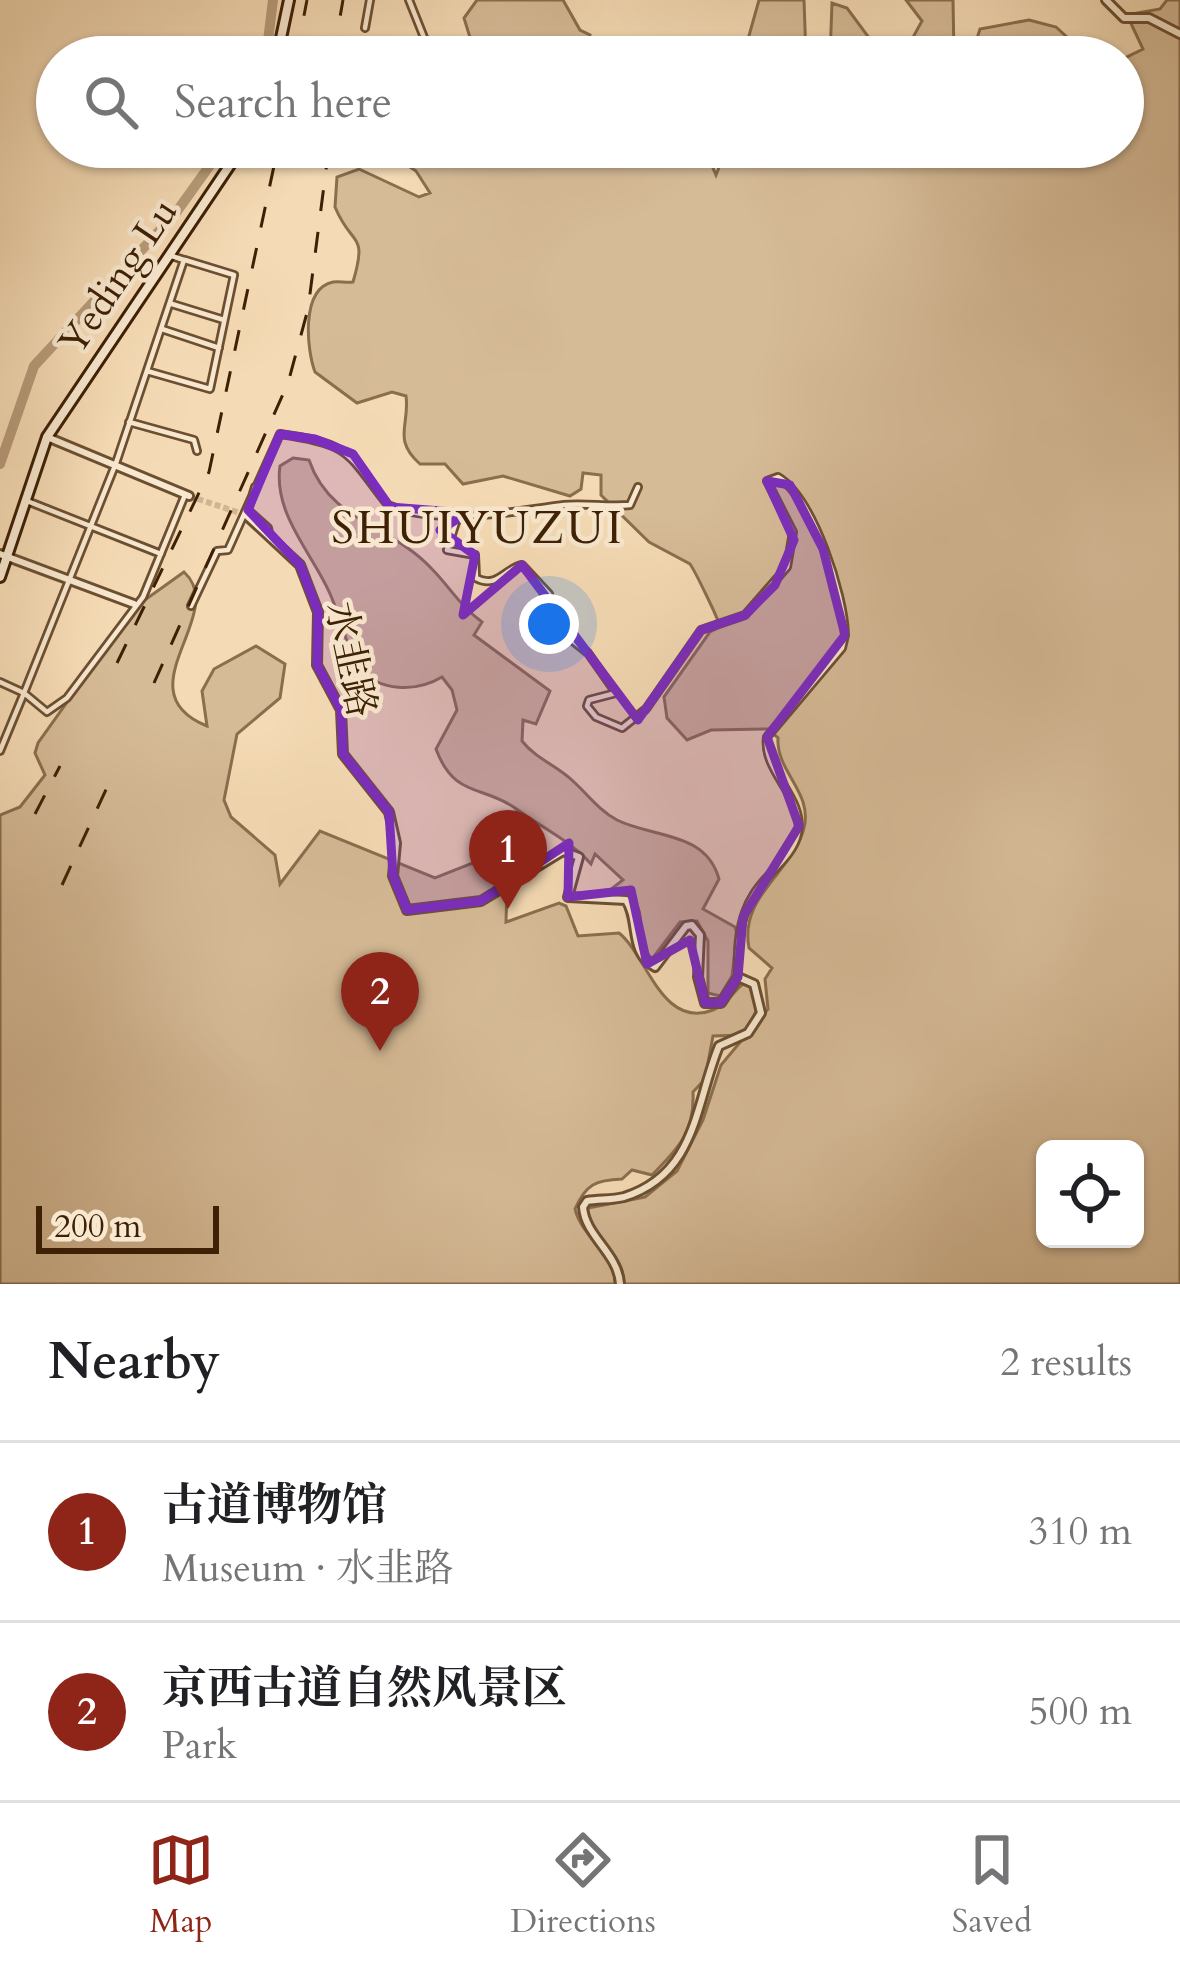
<!DOCTYPE html>
<meta charset="utf-8">
<style>
:root{--surface:#fff;--page:#f6f6f6;--text:#202124;--muted:#757577;--line:#e0e0e0;--accent:#8f2418}
body{margin:0;font-family:Cardo,"Noto Serif SC",serif;background:var(--page);color:var(--text)}
.controls{position:absolute;right:36px;bottom:36px;display:grid;overflow:hidden;border-radius:18px;box-shadow:0 3px 9px #0004}
.controls button{width:108px;height:108px;display:grid;place-items:center;padding:0;border:0;border-bottom:3px solid var(--line);background:var(--surface);color:var(--text);font:60px sans-serif}
.scale{position:absolute;left:36px;bottom:30px;width:183px;box-sizing:border-box;padding-left:12px;border:6px solid #3e2005;border-top:0;font-size:33px;line-height:42px;white-space:nowrap;color:#3e2005;-webkit-text-stroke:9px #f8e8cf;paint-order:stroke}
.you{position:absolute;left:549px;top:624px;width:42px;height:42px;margin:-30px;border:9px solid #fff;border-radius:50%;background:#1a73e8;box-shadow:0 0 0 18px #1a73e833}
.badge{display:grid;place-items:center;width:78px;height:78px;border-radius:50%;background:var(--accent);color:#fff;font-size:39px;font-weight:700}
.pin{position:absolute;translate:-50% -99px;filter:drop-shadow(0 3px 6px #0008)}
.pin::after{content:'';position:absolute;top:63px;width:42px;height:36px;background:inherit;clip-path:polygon(0 0,100% 0,50% 100%)}
.list{margin:0;padding:0;list-style:none}
h2{display:flex;justify-content:space-between;align-items:center;height:156px;margin:0;padding:0 48px;font-size:51px}
h2 small{font-size:39px;font-weight:400;color:var(--muted)}
.list li{display:grid;grid-template-columns:78px 1fr auto;gap:36px;align-items:center;box-sizing:border-box;height:180px;padding:0 48px;border-top:3px solid var(--line)}
.list b{display:block;font-size:45px;white-space:nowrap}
.list p{margin:0;font-size:39px;white-space:nowrap;color:var(--muted)}
.list em{font-size:39px;font-style:normal;color:var(--muted)}
.icon{flex:none;width:66px;height:66px;fill:none;stroke:currentColor;stroke-width:2;stroke-linecap:round;stroke-linejoin:round}
.map{position:relative;flex:none;width:1180px;height:1284px;overflow:hidden}
.search{position:absolute;background:var(--surface);box-shadow:0 3px 9px #0004;left:36px;right:36px;top:36px;height:132px;display:flex;align-items:center;gap:30px;box-sizing:border-box;padding:0 42px;border-radius:66px;color:var(--muted);font-size:45px}
.sheet{height:516px;background:var(--surface)}
nav{display:flex;justify-content:space-around;align-items:center;box-sizing:border-box;height:168px;border-top:3px solid var(--line);background:var(--surface);font-size:33px;color:var(--muted)}
nav a{display:grid;justify-items:center;gap:6px}
nav .on{color:var(--accent)}
.map>svg:first-child{display:block}
</style>
<div class="map">
<svg width="1180" height="1284" viewBox="0 0 1180 1284">
<rect width="100%" height="100%" fill="#f5dbb5"/>
<filter id="stains"><feTurbulence type="fractalNoise" baseFrequency=".00167" numOctaves="4"/><feColorMatrix values="0 0 0 0 .2 0 0 0 0 .09 0 0 0 0 .02 0 0 0 .5 -.17"/></filter>
<radialGradient id="worn" r=".72"><stop offset=".6" stop-color="#630" stop-opacity="0"/><stop offset="1" stop-color="#630" stop-opacity=".3"/></radialGradient>
<!-- green -->
<path fill="#d6bb97" stroke="#8a6e4e" stroke-width="3" fill-rule="evenodd" d="M477 0H563L580 30 590 35 589 57H476L464 18Z
M759 0H804L806 57H743Z
M906 0H953L954 57H830L832 3 847 8 875 46 896 50 911 41 922 21Z
M1167 0H1180V1284H624C625 1252 587 1235 588 1208L645 1197 677 1171 703 1120 721 1065 768 1009 765 979 772 968 749 948C739 896 792 873 804 828 813 792 776 772 778 738L768 729 711 730 687 740 667 718 664 697 710 632 720 627C719 620 695 571 690 564L649 542 601 495V475L583 473 581 489 570 496 503 476 463 484 445 464H420C392 439 410 425 406 396L392 392 357 403 315 372C307 351 300 289 333 282 340 281 346 283 353 282 368 231 352 248 335 207L337 177 359 169 419 197 430 193 416 171 380 147H683L687 155 707 154 716 175 727 147H1123V59L1143 49 1127 15 1160 9ZM1045 1149H1135V1239H1045Z
M1029 20 1056 27 1079 48 1104 45 1114 57H971L980 29Z
M293 458 309 460C330 522 391 525 431 568 449 586 460 606 482 622L474 635 550 691 536 724 523 720 522 741C536 759 558 766 574 782 588 795 600 811 617 820 653 838 706 831 719 879L703 909 735 927 737 934 732 976 720 996 708 993V941L697 921 680 922 652 959 639 943C642 913 643 897 610 890L623 880 595 854 591 864C571 841 539 826 515 808 483 785 454 798 436 749L457 710 452 690 442 677C415 693 381 691 357 669 347 645 341 620 331 596 314 555 273 515 280 466Z
M184 572C230 614 121 691 207 726L202 691 214 669 256 646 285 664 280 698 237 734 224 800 231 817 275 855 280 884 320 831 435 878 508 849 506 922 559 903 566 906 578 936 619 933C647 955 662 1030 713 1010 729 1004 735 987 748 981L757 1009 745 1035 713 1036 705 1079 693 1092C695 1131 679 1148 652 1175L632 1170 622 1179C596 1180 586 1184 575 1209 582 1239 615 1250 615 1284H0V815L20 807 45 775 35 753 38 743 135 607Z"/>
<g fill="none" stroke-linecap="round" stroke-linejoin="round">
<!-- river -->
<path stroke="#b79b79" stroke-width="10" d="M266 57 273 0
M0 464 34 366 175 214 223 147"/>
<!-- tertiary-tunnel -->
<path stroke="#d0b692" stroke-width="6" stroke-dasharray="6 3" stroke-linecap="butt" d="M189 496 246 515"/>
<defs>
<path id="minor" d="M409 0 427 45 421 57
M365 28 370 0
M172 304 224 320
M162 329 219 348
M147 371 210 389 234 275 185 260
M129 422 194 440 197 451
M255 487 248 510 268 528 270 538
M27 501 161 554
M467 513 456 522 447 550 475 555 476 578C497 589 504 569 522 565L549 594 568 637 588 653 616 693 589 700 587 706 596 717 622 728 646 709 701 630 745 615 787 567 793 532 767 481 778 477C813 498 844 594 845 635L842 648 767 737C762 772 805 797 798 833 793 858 766 873 754 894 738 919 737 949 738 977
M191 606 217 551 228 550 280 434C352 444 347 453 388 505 439 526 511 512 564 505 585 503 608 507 630 505L638 487
M0 682 24 693 116 463 184 260 169 255
M0 751 24 693 47 712 67 698 143 597 185 495"/>
<path id="tertiary" d="M1106 0 1124 18H1149L1180 34
M47 437 189 496
M246 515 300 565 318 612 317 665 341 710 343 754 389 812 396 843 393 876 407 910 481 901 563 851 579 857 568 897 626 900C640 921 628 952 655 967L686 926 692 925 700 935 698 977 705 1003H721L738 977 754 984 761 1013 748 1033 719 1046C695 1104 697 1174 624 1197 612 1200 599 1199 587 1201L583 1207C585 1236 618 1253 620 1284
M0 554 134 604"/>
<path id="secondary" d="M277 57 289 0
M0 577 47 437 242 147"/>
</defs>
<!-- minor casing -->
<use href="#minor" stroke="#6c4f31" stroke-width="10"/>
<!-- tertiary casing -->
<use href="#tertiary" stroke="#6c4f31" stroke-width="12"/>
<!-- secondary casing -->
<use href="#secondary" stroke="#3e2005" stroke-width="14"/>
<!-- minor -->
<use href="#minor" stroke="#f8e8cf" stroke-width="4.5"/>
<!-- tertiary -->
<use href="#tertiary" stroke="#f8e8cf" stroke-width="6"/>
<!-- secondary -->
<use href="#secondary" stroke="#f8e8cf" stroke-width="8"/>
<!-- rail -->
<path stroke="#3e2005" stroke-width="3" stroke-dasharray="21 21" stroke-linecap="butt" d="M296 57 307 0
M333 57 343 0
M117 663 209 472 278 147
M154 683 288 383 308 309 329 147
M35 814 60 766
M62 885 110 781"/>
</g>
<!-- marked area -->
<path fill="#7b2cbf" fill-opacity="0.2" stroke="#7b2cbf" stroke-width="9" stroke-linejoin="round" d="M280 434 315 439 353 454 390 507 467 513 440 530 475 555 463 615 522 565 638 720 701 630 745 615 775 585 794 540 767 481 790 485 823 549 845 635 767 737 799 826 743 917 738 977 721 1003H705L690 940 647 964 631 890 568 897 569 843 481 901 407 910 393 876 389 812 343 754 341 710 317 665 318 612 300 565 248 510Z"/>
<g text-anchor="middle" stroke-width="9" stroke-linejoin="round" paint-order="stroke">
<!-- street labels -->
<g font-size="39" fill="#3e2005" stroke="#f8e8cf">
<text transform="translate(117 276) rotate(-56)" y="14">Yeding Lu</text>
<text transform="translate(352 659) rotate(78)" y="14">水韭路</text>
</g>
<!-- quarter labels -->
<g font-size="45" letter-spacing="3" fill="#3e2005" stroke="#f8e8cf">
<text x="478" y="543">SHUIYUZUI</text>
</g>
</g>
<rect width="100%" height="100%" filter="url(#stains)"/>
<rect width="100%" height="100%" fill="url(#worn)"/>
</svg>
<div class="controls">
<button><svg class="icon" aria-label="locate" viewBox="0 0 24 24"><circle cx="12" cy="12" r="6"/><path d="M12 2v4M12 18v4M2 12h4M18 12h4"/></svg></button>
</div>
<div class="scale">200 m</div>
<div class="you"></div>
<div class="pin badge" style="left:508px;top:909px">1</div>
<div class="pin badge" style="left:380px;top:1051px">2</div>
<div class="search"><svg class="icon" aria-label="search" viewBox="0 0 24 24"><circle cx="10" cy="10" r="6"/><path d="M15 15l6 6"/></svg>Search here</div>
</div>
<section class="sheet">
<h2>Nearby<small>2 results</small></h2>
<ul class="list">
<li><span class="badge">1</span><div><b>古道博物馆</b><p>Museum · 水韭路</p></div><em>310 m</em></li>
<li><span class="badge">2</span><div><b>京西古道自然风景区</b><p>Park</p></div><em>500 m</em></li>
</ul>
</section>
<nav>
<a class="on"><svg class="icon" aria-label="map" viewBox="0 0 24 24"><path d="M3 6l6-2 6 2 6-2v14l-6 2-6-2-6 2zM9 4v14M15 6v14"/></svg>Map</a>
<a><svg class="icon" aria-label="directions" viewBox="0 0 24 24"><path d="M12 3l9 9-9 9-9-9zM9 14v-3h6M13 9l2 2-2 2"/></svg>Directions</a>
<a><svg class="icon" aria-label="saved" viewBox="0 0 24 24"><path d="M7 4h10v16l-5-4-5 4z"/></svg>Saved</a>
</nav>
